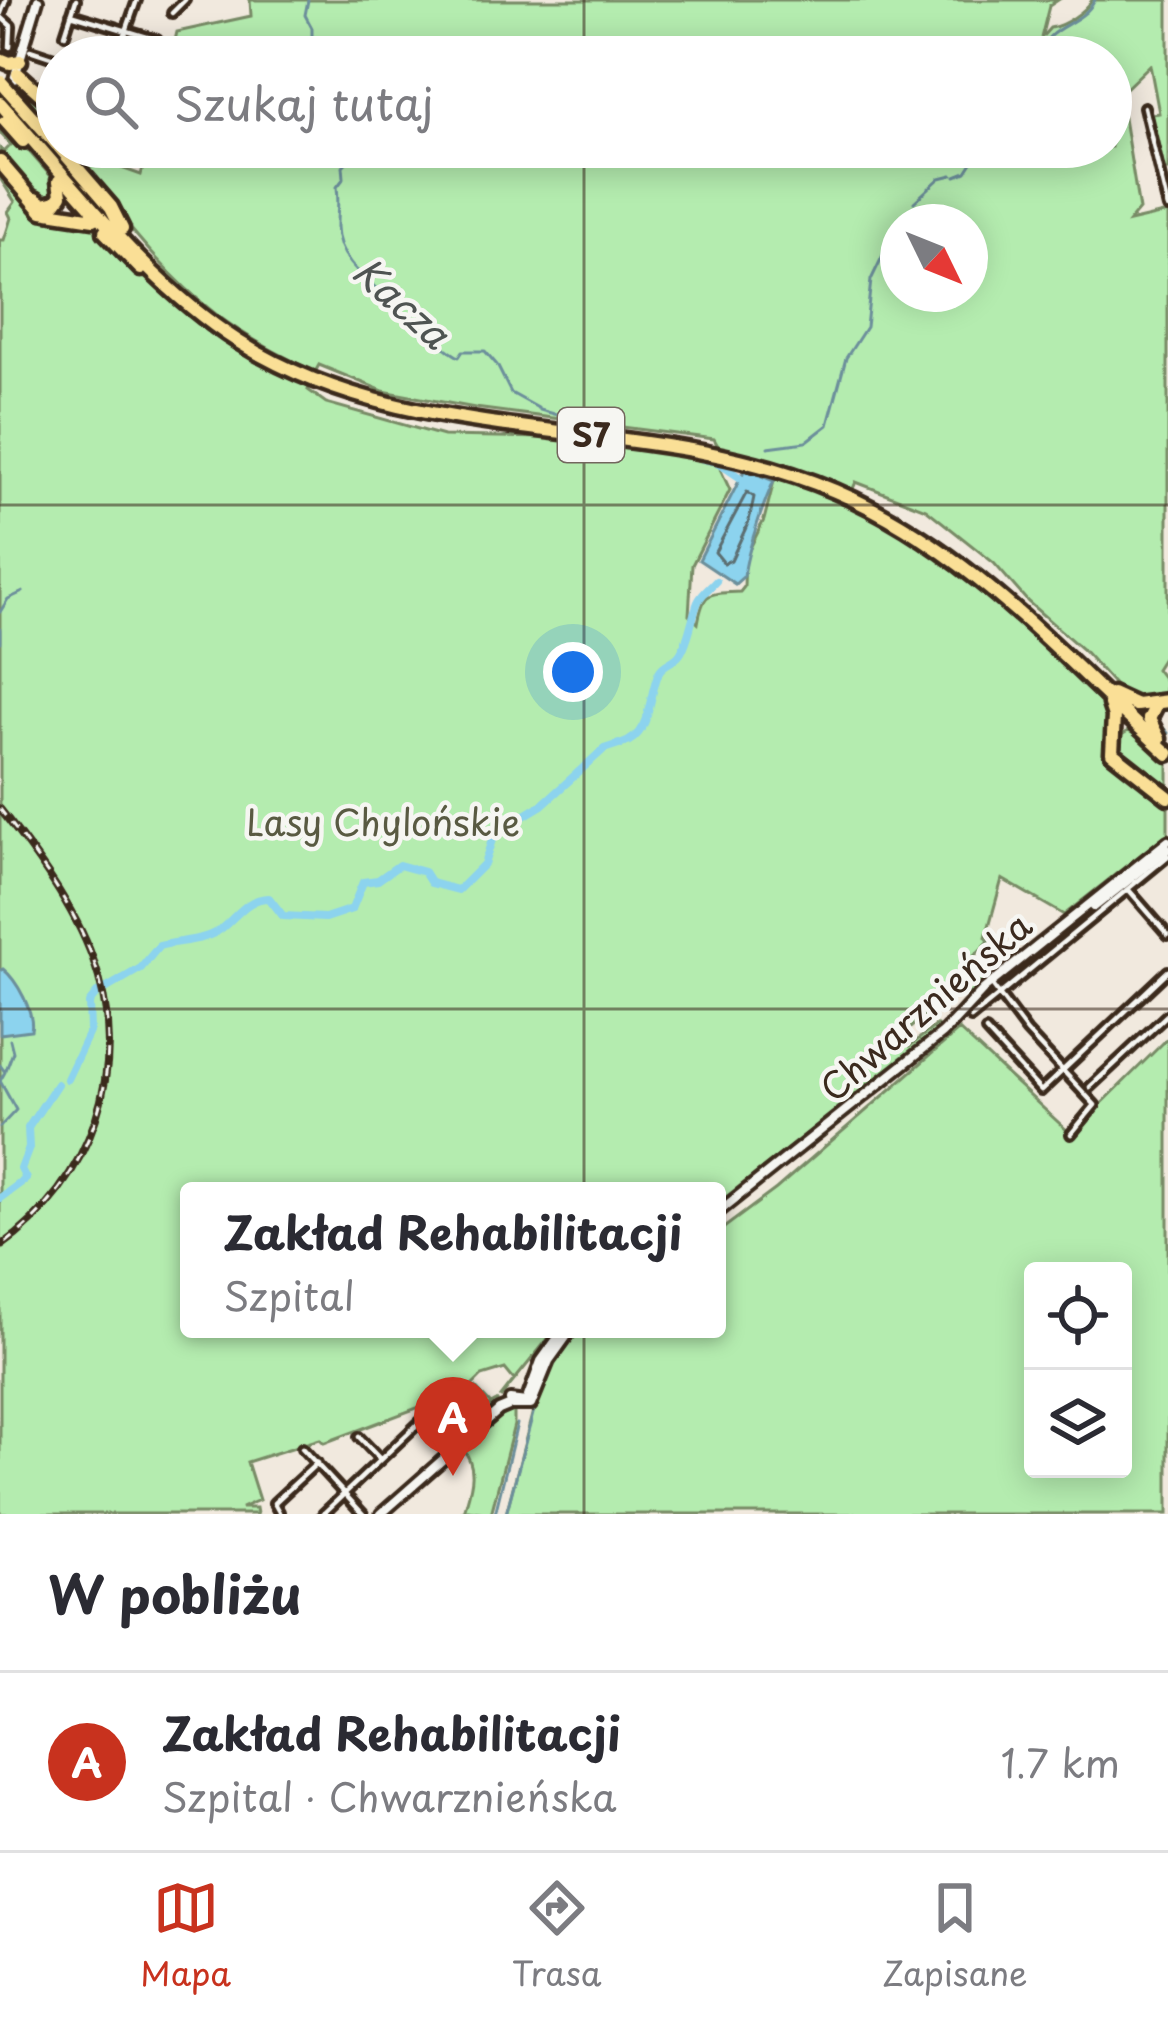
<!DOCTYPE html>
<html lang="pl">
<meta charset="utf-8">
<style>
:root{--surface:#fff;--page:#f2f2f3;--text:#2b2b33;--muted:#7c7c81;--line:#e1e1e2;--accent:#c8321e}
body{margin:0;font-family:"Playpen Sans",sans-serif;background:var(--page);color:var(--text)}
.controls{position:absolute;right:36px;bottom:36px;display:grid;overflow:hidden;border-radius:12px;box-shadow:0 6px 30px #0003}
.controls button{width:108px;height:108px;display:grid;place-items:center;padding:0;border:0;border-bottom:3px solid var(--line);background:var(--surface);color:var(--text);font:60px sans-serif}
.compass{position:absolute;left:880px;top:204px;width:108px;height:108px;border-radius:50%;background:var(--surface);box-shadow:0 6px 30px #0003;rotate:133deg}
.you{position:absolute;left:573px;top:672px;width:42px;height:42px;margin:-30px;border:9px solid #fff;border-radius:50%;background:#1a73e8;box-shadow:0 0 0 18px #1a73e833}
.badge{display:grid;place-items:center;width:78px;height:78px;border-radius:50%;background:var(--accent);color:#fff;font-size:39px;font-weight:700}
.pin{position:absolute;translate:-50% -99px;filter:drop-shadow(0 3px 6px #0008)}
.pin::after{content:'';position:absolute;top:63px;width:42px;height:36px;background:inherit;clip-path:polygon(0 0,100% 0,50% 100%)}
.popup{position:absolute;left:180px;top:1182px;width:546px;height:156px;box-sizing:border-box;display:grid;place-content:center;border-radius:12px;background:var(--surface);filter:drop-shadow(0 3px 9px #0005);font-size:39px;white-space:nowrap;color:var(--muted)}
.popup b{font-size:45px;color:var(--text)}
.popup::after{content:'';position:absolute;left:50%;top:100%;margin-left:-24px;border:24px solid transparent;border-top-color:var(--surface)}
.list{margin:0;padding:0;list-style:none}
h2{display:flex;justify-content:space-between;align-items:center;height:156px;margin:0;padding:0 48px;font-size:51px}
h2 small{font-size:39px;font-weight:400;color:var(--muted)}
.list li{display:grid;grid-template-columns:78px 1fr auto;gap:36px;align-items:center;box-sizing:border-box;height:180px;padding:0 48px;border-top:3px solid var(--line)}
.list b{display:block;font-size:45px;white-space:nowrap}
.list p{margin:0;font-size:39px;white-space:nowrap;color:var(--muted)}
.list em{font-size:39px;font-style:normal;color:var(--muted)}
.icon{flex:none;width:66px;height:66px;fill:none;stroke:currentColor;stroke-width:2;stroke-linecap:round;stroke-linejoin:round}
.map{position:relative;flex:none;width:1168px;height:1514px;overflow:hidden}
.search{position:absolute;background:var(--surface);box-shadow:0 6px 30px #0003;left:36px;right:36px;top:36px;height:132px;display:flex;align-items:center;gap:30px;box-sizing:border-box;padding:0 42px;border-radius:66px;color:var(--muted);font-size:45px}
.sheet{height:336px;background:var(--surface)}
nav{display:flex;justify-content:space-around;align-items:center;box-sizing:border-box;height:168px;border-top:3px solid var(--line);background:var(--surface);font-size:33px;color:var(--muted)}
nav a{display:grid;justify-items:center;gap:6px}
nav .on{color:var(--accent)}
.map>svg:first-child{display:block}
</style>
<div class="map">
<svg width="1168" height="1514" viewBox="0 0 1168 1514">
<rect width="100%" height="100%" fill="#f1e9de"/>
<filter id="ink" filterUnits="userSpaceOnUse"><feTurbulence type="fractalNoise" baseFrequency=".00833" numOctaves="2"/><feDisplacementMap in="SourceGraphic" scale="24" xChannelSelector="R" yChannelSelector="G"/><feConvolveMatrix kernelMatrix="1 2 1 2 8 2 1 2 1" color-interpolation-filters="sRGB"/></filter>
<g filter="url(#ink)">
<!-- green -->
<path fill="#b4ecaf" stroke="#788b66" stroke-width="3" fill-rule="evenodd" d="M250 0H1058L1049 6 1041 38 1050 28C1064 26 1085 12 1092 0H1168V170H1162L1151 114 1159 113 1150 65 1120 94 1139 210 1129 222 1168 213V650L1156 669 1166 682 1164 695 1144 701 1128 700 1083 650 1028 602 994 563 926 509 856 482 848 500C875 516 903 530 929 547 995 591 1054 651 1107 710L1108 757 1168 806V833L1064 915 1002 879 986 937 989 941 973 957 991 975 971 995 951 976 925 1014 902 1036 910 1046 936 1025 939 1028 933 1035 717 1204V1191H189V1329H556L500 1398 514 1380 505 1369 482 1376 473 1385 491 1404 498 1400 491 1406 474 1404 461 1433 438 1400 324 1443 320 1439 247 1462 259 1500 241 1508H256L257 1514H0V240H4L11 218 8 212 15 202 0 178V164L33 206 88 219 144 274 203 321 311 382 308 390 326 403 443 436 548 438 726 460 714 439 475 408 383 391 319 365 315 372C281 355 247 338 217 315 156 268 113 205 64 147H130L128 152 120 150 116 166 141 175 146 157 131 152 133 147H1111V57H171L177 32 251 16ZM898 222H970V294H898ZM717 462 762 469 774 481 764 520 745 558 744 587 740 592C708 594 704 590 698 623L689 615 692 565 730 490Z
M19 81 37 91 57 138 16 101 2 121 56 182 57 198 39 200 0 152V148L4 152 11 145 0 133V115Z
M1128 731 1141 737 1168 761V792L1115 750V739Z
M959 1030 1071 1134 1168 1038V1514H506L534 1407 549 1366 576 1329H717V1233L776 1189ZM1033 1271H1123V1469H1033Z
M509 1411 514 1412V1425L491 1514 468 1510 456 1514 464 1512C471 1487 479 1469 462 1447Z"/>
<!-- water -->
<path fill="#8cd3ee" stroke="#6c8f9b" stroke-width="3" d="M745 469 774 481C763 504 747 552 744 576L735 584 699 560Z
M3 969C17 980 35 1013 31 1030L0 1034V970Z"/>
<g fill="none" stroke-linecap="round" stroke-linejoin="round">
<!-- shore -->
<path stroke="#5b6e71" stroke-width="3" d="M747 492 754 497 749 521 731 560 724 563 715 552Z"/>
<!-- stream -->
<path stroke="#6c8f9b" stroke-width="3" d="M308 0 305 15 312 28V43L309 57
M1037 57C1049 22 1080 28 1095 0
M350 147 351 157 343 166 344 178 337 187C339 201 337 211 337 225 336 261 371 283 390 300L391 307C416 317 435 344 459 357L463 351H485L497 365 511 393 538 408
M956 176 966 172 982 147
M914 202 940 178 952 175
M900 222 914 209
M540 410 587 423
M601 443 630 447
M768 447 806 442 828 425 846 358 866 327 871 280 898 224
M0 612 8 599 23 592
M0 629V642
M1155 719 1168 733
M0 1065 5 1072 0 1081 16 1110 0 1127
M6 1070 13 1052 10 1040
M495 1514 517 1424
M506 1514 535 1406"/>
<!-- river -->
<path stroke="#8cd3ee" stroke-width="8" d="M703 459 717 462 745 481
M622 744C652 735 648 696 659 672 664 662 674 663 680 654 689 641 692 616 698 602 702 593 710 588 716 581
M107 988 141 968 159 946C181 940 205 942 222 928 237 916 247 898 269 898L283 916 325 918 352 909 363 882 378 880 399 865 424 872 431 883 458 890 484 864 494 834 542 805 604 749 619 744
M67 1079 90 1030 89 1003 97 993
M0 1198 26 1179 21 1169 29 1148 28 1128 57 1084"/>
<defs>
<path id="street" d="M6 0 0 16 11 26 10 47
M172 13 185 0
M71 14 157 40 153 57
M65 34 76 0
M30 50 57 59
M117 57 137 0
M1144 107 1168 208
M1128 889 1168 935
M991 984 1027 1032 1095 1105 1071 1134
M971 1018 1168 856
M986 1031 1041 1091 1168 971
M1090 1087 1168 1014
M359 1437 380 1459
M302 1448 363 1514
M279 1512 274 1503 317 1463
M323 1514 421 1421 449 1446"/>
<path id="secondary" d="M9 96 38 0
M1094 907 1168 849
M717 1213 943 1033 984 989 1168 841
M510 1400 526 1402 541 1361 564 1329
M381 1514 499 1410 511 1405H531L549 1361 572 1329"/>
<path id="highway" d="M0 59 10 63 20 61
M18 74 46 99 57 133
M17 100 57 145
M8 112C80 192 148 284 239 342 419 456 644 409 835 491 969 548 1062 657 1168 754
M0 115 23 141
M59 147 111 207 122 229
M0 162 42 211 94 219
M35 199 44 205 56 202 61 195 59 181
M105 232 141 269
M1112 694 1136 705 1168 701
M1157 703 1149 719 1159 739
M1110 704 1114 716 1112 753 1168 797"/>
</defs>
<!-- street casing -->
<use href="#street" stroke="#3b2a1e" stroke-width="14"/>
<!-- secondary casing -->
<use href="#secondary" stroke="#3b2a1e" stroke-width="16"/>
<!-- highway casing -->
<use href="#highway" stroke="#3b2a1e" stroke-width="21"/>
<!-- street -->
<use href="#street" stroke="#f6f6f2" stroke-width="4.5"/>
<!-- secondary -->
<use href="#secondary" stroke="#f6f6f2" stroke-width="8"/>
<!-- highway -->
<use href="#highway" stroke="#fadf96" stroke-width="12"/>
<defs>
<path id="rail" d="M0 809C35 854 74 906 93 959 132 1067 92 1182 0 1247"/>
</defs>
<!-- rail casing -->
<use href="#rail" stroke="#3b2a1e" stroke-width="8"/>
<!-- rail -->
<use href="#rail" stroke="#f6f6f2" stroke-width="3" stroke-dasharray="9" stroke-linecap="butt"/>
<defs>
<path id="highway-bridge" d="M1 82 17 100
M0 103 8 112"/>
</defs>
<!-- highway-bridge casing -->
<use href="#highway-bridge" stroke="#3b2a1e" stroke-width="21" stroke-linecap="butt"/>
<!-- highway-bridge -->
<use href="#highway-bridge" stroke="#fadf96" stroke-width="12"/>
</g>
</g>
<!-- grid -->
<path fill="none" stroke="#3b2a1e" stroke-width="3" stroke-opacity="0.55" d="M584 0V57M584 147V1514M0 505H1168M0 1009H1168"/>
<g text-anchor="middle" stroke-width="9" stroke-linejoin="round" paint-order="stroke">
<!-- shield labels -->
<rect fill="#f6f6f2" stroke="#73675e" stroke-width="3" x="558" y="408" width="66" height="54" rx="9"/>
<g font-size="33" font-weight="bold" fill="#3b2a1e">
<text x="591" y="447">S7</text>
</g>
<!-- park labels -->
<g font-size="36" fill="#595a42" stroke="#f6f6f2">
<text x="383" y="836">Lasy Chylońskie</text>
</g>
<!-- street labels -->
<g font-size="36" fill="#3b2a1e" stroke="#f6f6f2">
<text transform="translate(926 1007) rotate(-41)" y="13">Chwarznieńska</text>
</g>
<!-- water labels -->
<g font-size="39" font-style="italic" fill="#4f5452" stroke="#f6f6f2">
<text transform="translate(401 303) rotate(42)" y="14">Kacza</text>
</g>
</g>
</svg>
<div class="controls">
<button><svg class="icon" aria-label="locate" viewBox="0 0 24 24"><circle cx="12" cy="12" r="6"/><path d="M12 2v4M12 18v4M2 12h4M18 12h4"/></svg></button>
<button><svg class="icon" aria-label="layers" viewBox="0 0 24 24"><path d="M12 4l9 5-9 5-9-5zM3 14l9 5 9-5"/></svg></button>
</div>
<svg class="compass" viewBox="-18 -18 36 36"><path d="M0-13l5 13h-10z" fill="#e53935"/><path d="M0 13l5-13h-10z" fill="#7c7c81"/></svg>
<div class="you"></div>
<div class="pin badge" style="left:453px;top:1476px">A</div>
<div class="popup"><b>Zakład Rehabilitacji</b>Szpital</div>
<div class="search"><svg class="icon" aria-label="search" viewBox="0 0 24 24"><circle cx="10" cy="10" r="6"/><path d="M15 15l6 6"/></svg>Szukaj tutaj</div>
</div>
<section class="sheet">
<h2>W pobliżu<small></small></h2>
<ul class="list">
<li><span class="badge">A</span><div><b>Zakład Rehabilitacji</b><p>Szpital · Chwarznieńska</p></div><em>1.7 km</em></li>
</ul>
</section>
<nav>
<a class="on"><svg class="icon" aria-label="map" viewBox="0 0 24 24"><path d="M3 6l6-2 6 2 6-2v14l-6 2-6-2-6 2zM9 4v14M15 6v14"/></svg>Mapa</a>
<a><svg class="icon" aria-label="directions" viewBox="0 0 24 24"><path d="M12 3l9 9-9 9-9-9zM9 14v-3h6M13 9l2 2-2 2"/></svg>Trasa</a>
<a><svg class="icon" aria-label="saved" viewBox="0 0 24 24"><path d="M7 4h10v16l-5-4-5 4z"/></svg>Zapisane</a>
</nav>
